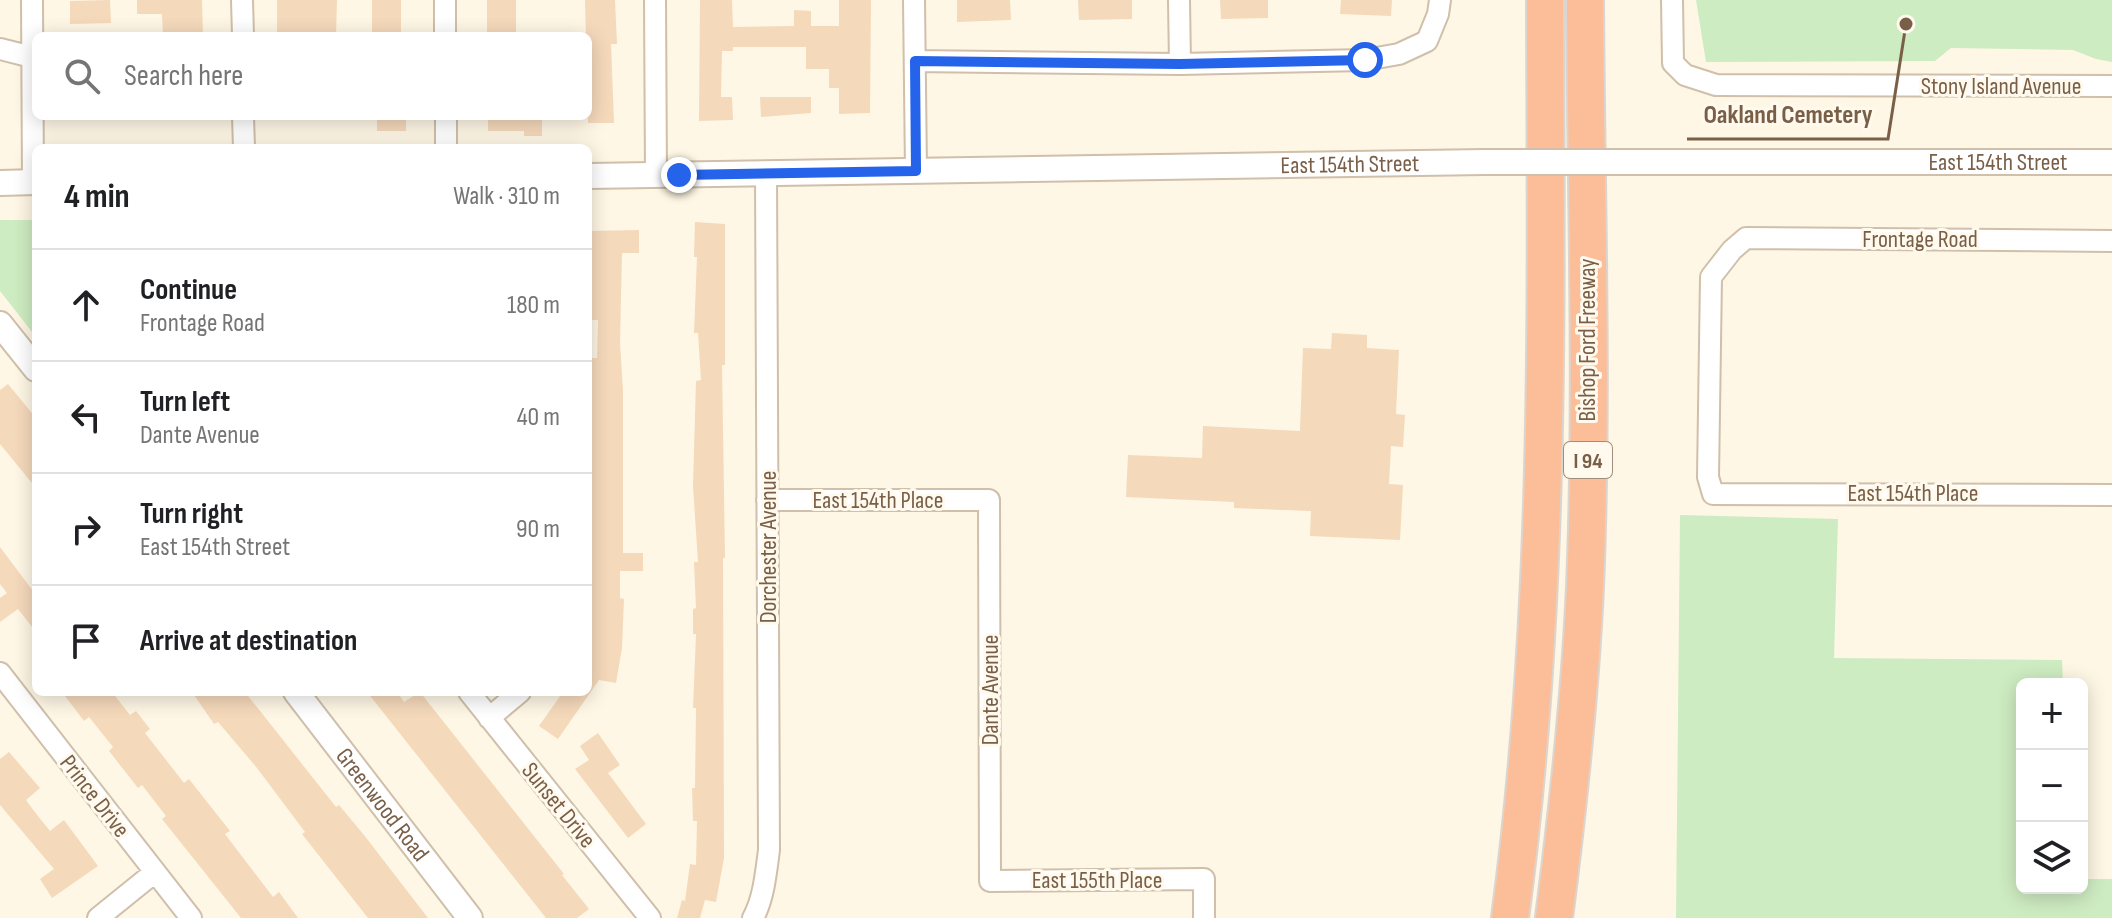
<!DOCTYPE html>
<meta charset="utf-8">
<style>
:root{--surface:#fff;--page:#f2f2f2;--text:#202124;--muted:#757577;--line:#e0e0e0}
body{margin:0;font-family:"Sofia Sans Condensed",sans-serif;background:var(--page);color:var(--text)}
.controls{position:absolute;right:24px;bottom:24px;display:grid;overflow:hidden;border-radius:12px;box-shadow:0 4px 20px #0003}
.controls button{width:72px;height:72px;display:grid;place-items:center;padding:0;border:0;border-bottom:2px solid var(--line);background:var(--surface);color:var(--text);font:40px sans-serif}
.stop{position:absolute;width:24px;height:24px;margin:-18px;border:6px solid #2563eb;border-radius:50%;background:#fff}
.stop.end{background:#2563eb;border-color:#fff;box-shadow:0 2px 8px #0008}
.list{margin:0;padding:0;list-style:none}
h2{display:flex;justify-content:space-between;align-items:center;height:104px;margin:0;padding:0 32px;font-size:34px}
h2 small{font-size:26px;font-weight:400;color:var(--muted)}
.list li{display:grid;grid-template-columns:52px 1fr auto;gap:24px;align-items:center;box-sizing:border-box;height:112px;padding:0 32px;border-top:2px solid var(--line)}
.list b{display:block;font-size:30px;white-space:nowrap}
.list p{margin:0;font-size:26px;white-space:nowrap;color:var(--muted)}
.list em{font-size:26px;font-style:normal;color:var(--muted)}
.icon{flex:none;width:44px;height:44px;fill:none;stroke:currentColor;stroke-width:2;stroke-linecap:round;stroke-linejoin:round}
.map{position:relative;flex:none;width:2112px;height:918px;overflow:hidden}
.search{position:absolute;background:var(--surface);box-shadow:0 4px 20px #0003;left:32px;top:32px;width:560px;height:88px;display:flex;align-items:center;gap:20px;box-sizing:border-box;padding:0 28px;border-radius:12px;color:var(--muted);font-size:30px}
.panel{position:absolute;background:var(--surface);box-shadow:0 4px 20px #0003;left:32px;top:144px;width:560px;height:552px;border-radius:12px}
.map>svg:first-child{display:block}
</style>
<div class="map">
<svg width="2112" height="918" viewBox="0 0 2112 918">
<rect width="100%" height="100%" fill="#fef7e5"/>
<!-- green -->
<path fill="#ceecc2" d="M1696 0H2112V62L2096 59 2073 50 1951 48 1935 61 1706 62Z
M0 220H36V337L0 291Z
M1680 515 1838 519 1834 658 2062 660 2063 684H2022V888H2082V879H2112V918H1676Z"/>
<!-- building -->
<path fill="#f5d9bb" d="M110 0 111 23 70 24V1Z
M137 0H202L203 36H163L162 14H137Z
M277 0H337L336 36H277Z
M372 0H401V36H372Z
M487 0H516V36H487Z
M585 0H615L617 44H611L614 123H588Z
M700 0H732L733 27 794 26V10L811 11V26H839V0H871L870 113 839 114V88H829V69H806V47H733V51H722L721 97H732L733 120 699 121Z
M957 0H1010L1011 20 957 22Z
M1078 0H1132V19L1079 20Z
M1220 0H1268V18L1221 19Z
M1341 0H1392L1391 16 1340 14Z
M760 97H811V113L761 117Z
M377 116H406V131H377Z
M488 116H542V136H524V131H488Z
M695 222 725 224V365H722L725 558H723L724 858 716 902 705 900 700 918H677L682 900 685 901 690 864 696 865 697 821H693L692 788H695L696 708H693L696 634H693V609L696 608 694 562H698L693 486 696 381 701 380 698 333H694L697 257H694Z
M639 230V253H622L620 343 623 391V553H643V571H620V598L624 599 622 648 616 683 599 680 558 739 539 726 563 692H588V358H597L598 320H588V231Z
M1332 333 1367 335V348L1399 350 1396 414 1405 415 1403 447 1391 446 1389 484 1403 485 1400 540 1310 536 1311 511 1234 508V502L1126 497 1128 455 1202 458 1203 426 1300 431 1303 348 1331 349Z
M8 384 36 418V488L0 444V390Z
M0 547 36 595V632L18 609 0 622V598L7 593 0 584Z
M62 692H112L130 715 136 711 150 729 145 733 184 783 189 779 215 812 230 831 225 834 273 897 279 892 298 918H241L162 819 166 816 142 785 138 788 109 751 113 747 89 717 84 721Z
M192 692H245L336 807 339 805 364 835 428 918H368L302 834 305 832 257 768 218 722 214 724Z
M367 692H397L404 702 420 692 564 874 562 875 589 909 577 918H546Z
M598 733 620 765 608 773 646 824 628 838 575 769 589 760 580 746Z
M9 752 40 788 26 800 34 811 50 831 64 820 98 866 52 898 40 879 54 869 0 805V759Z"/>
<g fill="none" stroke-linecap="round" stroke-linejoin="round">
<defs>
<path id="minor" d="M32 0 33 182
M242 0 243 36
M445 0V36
M655 0 656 176
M914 0 916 171
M1179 0 1180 64
M1672 0 1673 63 1685 75 1716 85 2112 86
M0 49 32 57
M915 61 1180 64 1365 60 1399 54 1427 41 1438 14 1440 0
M243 116 244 148
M446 116V148
M2112 241 1746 238 1732 250 1711 277 1708 477 1713 494 2112 495
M767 500H989L990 881 1204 879V918
M0 673 191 918
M469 692 650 918
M489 718 520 692
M98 918 155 872
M753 918C764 898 766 872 769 850L766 173"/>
<g id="tertiary">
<path id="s1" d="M1646 162H2112"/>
<path id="s2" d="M588 176 1485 162"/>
<path d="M0 183 36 182"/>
<path d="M0 324 36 369"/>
<path id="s3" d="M296 692 470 918"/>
</g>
<path id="motorway" d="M1510 918C1551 611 1546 309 1545 0
M1554 918C1568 808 1580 698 1585 587 1593 392 1586 195 1585 0"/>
</defs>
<!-- minor casing -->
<use href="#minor" stroke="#d0bfaa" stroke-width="24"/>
<!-- tertiary casing -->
<use href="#tertiary" stroke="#d0bfaa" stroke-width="28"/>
<!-- motorway casing -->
<use href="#motorway" stroke="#dcd5cf" stroke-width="40"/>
<!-- minor -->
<use href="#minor" stroke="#fff" stroke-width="20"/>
<!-- tertiary -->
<use href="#tertiary" stroke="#fff" stroke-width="24"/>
<!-- motorway -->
<use href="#motorway" stroke="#fcbe98" stroke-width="36"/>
<defs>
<path id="tertiary-bridge" d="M1485 162H1646"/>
</defs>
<!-- tertiary-bridge casing -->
<use href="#tertiary-bridge" stroke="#d0bfaa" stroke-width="28" stroke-linecap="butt"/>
<!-- tertiary-bridge -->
<use href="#tertiary-bridge" stroke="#fff" stroke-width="24"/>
</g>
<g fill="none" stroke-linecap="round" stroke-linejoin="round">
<!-- route -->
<path stroke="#2563eb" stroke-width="10" d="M679 175 916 171 915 61 1180 64 1365 60"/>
</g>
<g text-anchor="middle" stroke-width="6" stroke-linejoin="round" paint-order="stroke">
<!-- shield labels -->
<rect fill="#fffaed" stroke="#a18e7a" stroke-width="2" x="1564" y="442" width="48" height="36" rx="6"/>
<g font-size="22" font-weight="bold" fill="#795f48">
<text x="1588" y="468">I 94</text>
</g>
<!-- street labels -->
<g font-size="24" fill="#795f48" stroke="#fffaed">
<text x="2001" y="94">Stony Island Avenue</text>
<text dy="8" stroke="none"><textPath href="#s1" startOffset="352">East 154th Street</textPath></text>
<text dy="8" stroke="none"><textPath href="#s2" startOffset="762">East 154th Street</textPath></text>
<text x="1920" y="247">Frontage Road</text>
<text transform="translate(1587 340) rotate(-90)" y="8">Bishop Ford Freeway</text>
<text x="1913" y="501">East 154th Place</text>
<text x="878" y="508">East 154th Place</text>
<text transform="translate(768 547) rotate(-90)" y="8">Dorchester Avenue</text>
<text transform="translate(990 690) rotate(-90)" y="8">Dante Avenue</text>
<text transform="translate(95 796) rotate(52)" y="8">Prince Drive</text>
<text dy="8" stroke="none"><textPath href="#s3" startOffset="142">Greenwood Road</textPath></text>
<text transform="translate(559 805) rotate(51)" y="8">Sunset Drive</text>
<text x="1097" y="888">East 155th Place</text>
</g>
</g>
<!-- callouts -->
<path fill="none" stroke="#795f48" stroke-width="3" d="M1906 24L1888 139H1687"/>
<circle fill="#795f48" stroke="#fffaed" stroke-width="3" cx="1906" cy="24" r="8"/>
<g font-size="26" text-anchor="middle" font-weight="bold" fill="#795f48" stroke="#fffaed" stroke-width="6" stroke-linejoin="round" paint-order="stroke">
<text x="1788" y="123">Oakland Cemetery</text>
</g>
</svg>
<div class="controls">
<button>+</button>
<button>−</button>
<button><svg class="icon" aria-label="layers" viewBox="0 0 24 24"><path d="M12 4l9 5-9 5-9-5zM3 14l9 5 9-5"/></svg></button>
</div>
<div class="stop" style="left:1365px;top:60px"></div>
<div class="stop end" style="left:679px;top:175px"></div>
<div class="search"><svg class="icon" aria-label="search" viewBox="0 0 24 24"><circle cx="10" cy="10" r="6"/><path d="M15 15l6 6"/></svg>Search here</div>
<section class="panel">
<h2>4 min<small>Walk · 310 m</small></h2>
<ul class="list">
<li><svg class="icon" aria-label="ahead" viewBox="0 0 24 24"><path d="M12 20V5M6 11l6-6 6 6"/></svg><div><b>Continue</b><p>Frontage Road</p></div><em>180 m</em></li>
<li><svg class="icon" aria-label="left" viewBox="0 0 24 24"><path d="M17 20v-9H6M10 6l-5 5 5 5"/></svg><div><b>Turn left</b><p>Dante Avenue</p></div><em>40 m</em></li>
<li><svg class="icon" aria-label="right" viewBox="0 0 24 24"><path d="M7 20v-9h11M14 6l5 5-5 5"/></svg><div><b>Turn right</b><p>East 154th Street</p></div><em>90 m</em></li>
<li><svg class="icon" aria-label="arrive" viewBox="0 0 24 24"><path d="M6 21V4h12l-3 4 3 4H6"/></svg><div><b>Arrive at destination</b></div></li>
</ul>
</section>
</div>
